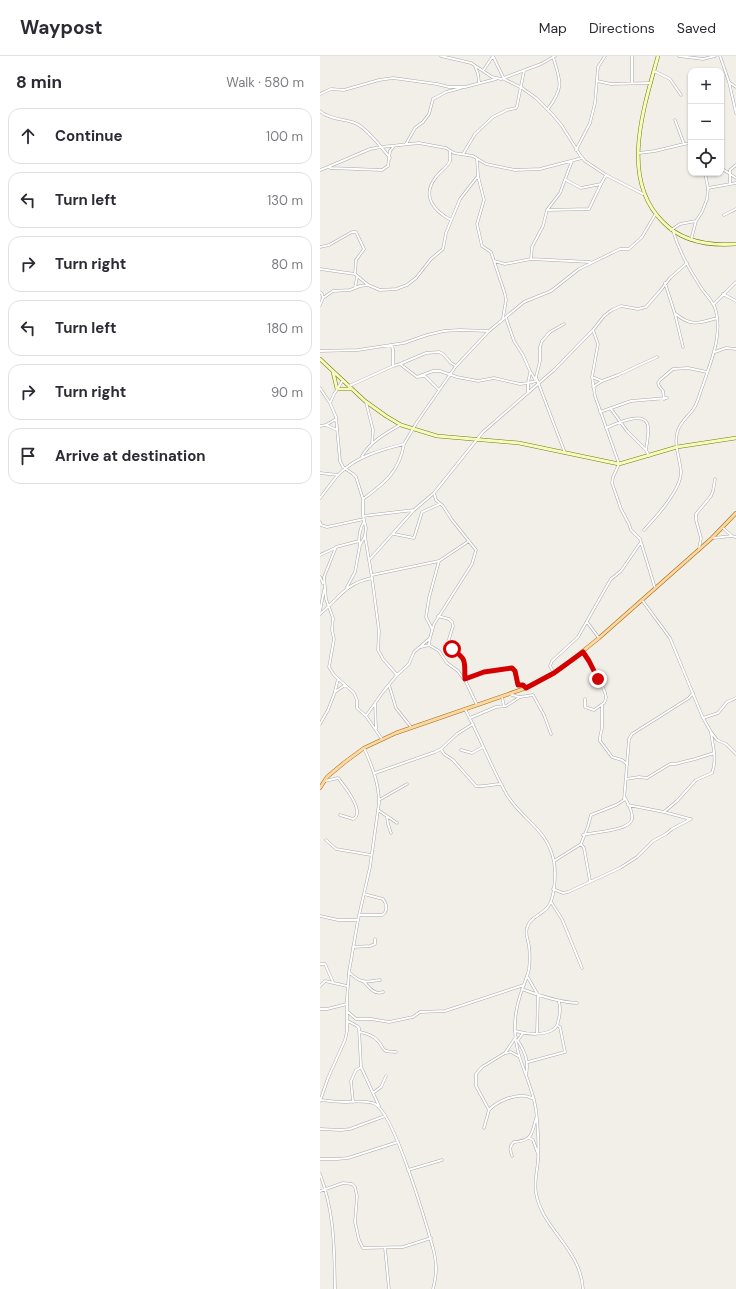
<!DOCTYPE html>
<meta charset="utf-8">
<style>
:root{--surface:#fff;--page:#f2f2f3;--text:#2b2b33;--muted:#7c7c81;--line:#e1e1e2}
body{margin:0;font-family:"DM Sans",sans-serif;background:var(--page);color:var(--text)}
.controls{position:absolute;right:12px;top:12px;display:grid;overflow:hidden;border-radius:8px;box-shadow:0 1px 3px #0004}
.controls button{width:36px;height:36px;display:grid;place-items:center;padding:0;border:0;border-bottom:1px solid var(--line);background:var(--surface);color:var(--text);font:20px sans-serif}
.stop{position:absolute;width:12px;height:12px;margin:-9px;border:3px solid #d40000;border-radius:50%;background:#fff}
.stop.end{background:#d40000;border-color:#fff;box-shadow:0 1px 4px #0008}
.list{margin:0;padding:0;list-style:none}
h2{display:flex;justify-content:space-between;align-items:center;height:52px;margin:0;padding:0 16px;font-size:17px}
h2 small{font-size:13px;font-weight:400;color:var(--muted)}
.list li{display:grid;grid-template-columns:26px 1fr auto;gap:12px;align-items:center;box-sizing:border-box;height:56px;margin:0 8px 8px;padding:0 8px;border:1px solid var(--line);border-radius:12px}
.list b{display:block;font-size:15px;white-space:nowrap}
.list em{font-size:13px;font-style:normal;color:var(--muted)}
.icon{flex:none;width:22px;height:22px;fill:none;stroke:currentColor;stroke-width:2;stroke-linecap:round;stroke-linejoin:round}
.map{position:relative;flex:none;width:416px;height:1233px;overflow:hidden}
header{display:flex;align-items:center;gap:24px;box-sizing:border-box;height:56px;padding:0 20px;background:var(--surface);border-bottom:1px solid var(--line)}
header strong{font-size:19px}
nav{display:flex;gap:22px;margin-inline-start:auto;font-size:14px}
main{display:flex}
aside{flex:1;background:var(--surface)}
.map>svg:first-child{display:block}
</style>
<header>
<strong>Waypost</strong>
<nav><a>Map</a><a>Directions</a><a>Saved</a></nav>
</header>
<main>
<aside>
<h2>8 min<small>Walk · 580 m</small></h2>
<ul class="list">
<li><svg class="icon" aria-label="ahead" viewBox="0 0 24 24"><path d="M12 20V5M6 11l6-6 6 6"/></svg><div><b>Continue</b></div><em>100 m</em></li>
<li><svg class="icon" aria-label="left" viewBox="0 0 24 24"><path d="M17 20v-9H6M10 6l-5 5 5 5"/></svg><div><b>Turn left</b></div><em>130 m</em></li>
<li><svg class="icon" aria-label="right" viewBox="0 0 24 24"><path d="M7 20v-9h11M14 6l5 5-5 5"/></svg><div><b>Turn right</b></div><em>80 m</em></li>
<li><svg class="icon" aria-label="left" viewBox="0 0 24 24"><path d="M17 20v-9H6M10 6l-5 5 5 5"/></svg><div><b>Turn left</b></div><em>180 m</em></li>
<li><svg class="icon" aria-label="right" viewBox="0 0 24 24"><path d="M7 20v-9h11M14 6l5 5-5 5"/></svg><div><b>Turn right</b></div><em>90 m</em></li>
<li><svg class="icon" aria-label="arrive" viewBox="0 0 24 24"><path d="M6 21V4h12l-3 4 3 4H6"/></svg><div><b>Arrive at destination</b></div></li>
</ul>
</aside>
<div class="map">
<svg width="416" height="1233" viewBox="0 0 416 1233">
<rect width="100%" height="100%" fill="#f2efe9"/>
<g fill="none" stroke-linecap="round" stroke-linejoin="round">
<defs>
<path id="street" d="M121 0 151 7 172 21 181 23 221 8 235 0
M173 0 184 23 202 32 216 42 233 59 242 70 260 99 265 105 286 119 323 138
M359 0 383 3 395 0
M400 0 409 26 416 57
M155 10 158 18 159 26
M163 15 173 0
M334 15 350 23 361 39
M277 25 291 28 331 27
M312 27V0
M410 27 416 31
M145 31 176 23
M0 38 11 33 24 34 59 24 73 22 117 28 129 31H146
M228 53C244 31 241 26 233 1
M0 55C8 63 24 63 35 67 47 72 62 92 70 102
M355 64 364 88 371 87
M86 88 95 72 103 66 109 58 113 43 126 36 141 32
M256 94 270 67 275 47 278 11 285 0
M130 95V105C127 112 120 115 116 121 101 140 114 155 131 164
M319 97 335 95 364 88
M143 98 155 78 173 61 187 54 196 52 197 50 204 15
M157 103 158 120 164 144 157 168 162 190 171 196 185 238 186 244 183 262
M10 112 62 114 68 110 70 95 74 90
M401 112 416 122
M0 114 8 111 50 93 61 91 99 87 126 92 134 97 153 100 166 108 195 114 220 113 262 102
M246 124 261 132 281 128
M410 127V114L416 109
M388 132 416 127
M227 154 269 153 281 128 286 119
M404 159 416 153
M351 174 360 168 376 165
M371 184 376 165 382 156 387 143 388 132 385 117
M0 191 9 189 32 176H36L44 193 36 204 35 218
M211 203 212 191 223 170 227 154 240 137 252 105
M174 205 185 208 211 203 270 206
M0 213 35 218 48 229
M345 227 355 258 363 291
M35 232 37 221
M0 236 2 238 3 242
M403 238 416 245
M394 248 416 226
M0 249 3 242 13 235 30 234 40 230 48 229 60 234 76 233 87 229 96 222 111 203 123 193 126 177 140 143 158 120
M356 258C371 271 380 267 397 262
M186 262 194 285 203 299 210 315 215 323
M244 268 230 276 222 285 220 291V305L216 321 245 397
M273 274 278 288 272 321 275 340 299 408 293 421 292 427 301 453 309 468 311 474 320 483 335 532
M71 289 73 293V310L80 308 97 321 105 320 119 334
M0 295 38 294 84 287 107 279 124 275 140 274 169 275
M395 296 406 292 416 293
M80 308 106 297 119 296 123 298 131 307 136 310
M97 321 113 315H120L137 321 158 325 174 322 200 328 208 327V337
M272 321 282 325
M23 324 14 338 10 347 16 361 20 405 23 411 33 418 36 421 43 443V460L46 472 45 480 52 522 59 575 58 594 63 603 77 619
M208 327 210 317
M208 327 216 325
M29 330 73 310
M273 331 282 325 298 319 337 301
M0 332 10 347
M344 343 343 335 339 330 338 327 340 324 353 313 368 312 387 316
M46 346 53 374 52 388
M291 353 307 375 326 394 329 400
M280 356 311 345 347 342
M6 369 17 374
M0 370 6 369 16 363
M286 372C295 368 327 353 328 371 329 378 327 386 326 394
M42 400C50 386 66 377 80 369
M0 417 18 419
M0 442C6 435 13 424 19 418 37 400 61 394 84 388L97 366 136 310 169 275 204 246 231 235 259 213 300 193H309L322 181 335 159
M43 443C65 427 79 416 84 388
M43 460 94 454
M0 466 1 469 7 471 44 463
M403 472 412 480 416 481
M324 474C336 461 361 434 361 416 360 402 353 387 358 374 361 365 369 360 374 352 378 346 380 336 383 329 391 305 402 281 396 255 394 245 385 239 380 230 369 213 359 195 353 175
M74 478 94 482 102 456 120 448
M393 482 412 480
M39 485 16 491 4 521 6 543 13 562 12 574 14 583 9 611 14 619 34 637 37 644V652L46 660
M40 489C38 482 40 472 44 466
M379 493 381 482 376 464V458L391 440 393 435 395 423
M0 499 15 492
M49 504 94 454 114 437 163 376 234 314 273 274 284 260 292 254 301 250 318 253 326 251 340 235 350 222 367 207
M52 519 119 505 149 485
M0 521 3 527
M27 531 35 516 40 489 45 480
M322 544 350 582 383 662 391 676 397 684 406 688 416 698
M0 555 4 534
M0 558C19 542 26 527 52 522
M118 560 129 563 132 566 133 570 129 583 130 589 144 605 146 626
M267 566 279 582
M112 573 106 561 109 542 119 505
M109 589 110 582 114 568 152 508 156 494 132 464 123 450 116 444 114 437
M101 591 109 589 119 595 127 607 138 615 146 626 157 649
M263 596C269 603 285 632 286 641 286 644 286 644 284 647L274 654 265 651V643
M234 617 230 610 232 605 258 581 288 528 291 523 301 515 321 486
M145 623 164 616 192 612 195 615 198 629H203L206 632
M69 629 76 652 91 671
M15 635 18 623
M189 638 199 641
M182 641 184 650
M55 647 56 673
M282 649V672L280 681V685L292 701 302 704 307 708
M145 653C160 681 171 711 187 739 203 765 228 773 234 806 236 817 235 844 227 852 221 859 209 862 207 872 205 878 208 884 209 890 210 898 210 905 209 913 208 919 205 925 203 931 199 942 195 956 195 968 193 1000 212 1024 216 1054 218 1071 219 1088 218 1105 217 1115 214 1128 216 1137 222 1173 261 1193 263 1233
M150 662 176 651 186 650 200 641 213 639 224 659 231 678
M383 662 398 657 407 646 416 642
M0 668 8 654 15 636 25 629
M62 683 46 660 63 636 77 619 89 608 94 596 109 583
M121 693 124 698 133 704 156 730C164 731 172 728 181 728
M141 694 152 697 163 691
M55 717 115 696 121 693 137 678 153 668
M306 723 319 721 327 722 350 708H355L375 703 394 697
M5 725 18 722 19 723C25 731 46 757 33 763L20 759
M59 744 87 728
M308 749 344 756 370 763
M58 754 77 767
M344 756 357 745 376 724 392 717C397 704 393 690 391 677
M67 761 68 768 71 777
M263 779C273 776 310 775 312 763 313 757 308 747 305 742
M6 784 16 793 51 799
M261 788 264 792 270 825
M234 805 261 788 268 770 271 759 296 749 304 744 309 683 312 678 369 642 373 637
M233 833 243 837 248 836 300 812 317 801 333 785 346 778 352 773 371 763
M231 846 242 863 262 912
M39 859H62C68 856 67 848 63 843L44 838
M0 860 18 864H38
M33 891 50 890 55 888V883
M0 908H5L13 926
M29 916C41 928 45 926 60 924
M207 920 218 939 217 977
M44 926C50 932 54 939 63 936
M0 930 5 925 27 930
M202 933C220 940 238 946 257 947
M0 953H7L27 948
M28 956 36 963H51L69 966 93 961 100 956 125 955 204 929
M28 965 37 970 39 972 41 1011 59 1050
M195 975C206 978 227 981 236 971 238 969 238 965 239 962 240 956 241 952 239 946
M40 976C45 977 53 980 57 984 67 994 58 995 76 996
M198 984 203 977
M198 985C205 996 209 1006 206 1019
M186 997 191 996 198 1000
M208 1006 245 996 240 971 237 969
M53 1037 61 1031 66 1020
M0 1044C8 1045 16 1046 24 1046 33 1046 47 1044 55 1048 74 1057 106 1167 113 1192 117 1208 117 1217 113 1233
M0 1045 8 1022 25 984 27 975V942L29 916 38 864 50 811 59 747C59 727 52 710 44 692
M33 1046 31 1025 36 1014 40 1012
M169 1054C176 1046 194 1038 205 1040 208 1040 211 1042 214 1043
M164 1072 169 1054 156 1030V1018L162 1011 185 997 196 981
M0 1073 21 1074 30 1073 65 1060
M209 1082 213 1084 218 1098
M192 1100C190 1094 189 1090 194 1086 212 1085 212 1078 216 1062
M0 1103H17L28 1102 78 1086
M88 1114 122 1104
M0 1118C15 1158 14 1192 15 1233
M0 1135 23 1127 32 1128 35 1131 37 1140 35 1166 39 1184 43 1192 83 1191 111 1182
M65 1192 69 1233"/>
<path id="secondary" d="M338 0C324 51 299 123 343 166 362 186 389 190 416 188
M0 303 45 345 66 360 81 369 117 380 199 387 299 408 357 391 416 382
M13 316 17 333H31"/>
<path id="primary" d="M0 732 7 721 25 706 44 692 76 677 206 632 234 617 248 607 279 582 392 482 416 457"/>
</defs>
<!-- street casing -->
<use href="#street" stroke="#a9a9a9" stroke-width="3"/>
<!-- secondary casing -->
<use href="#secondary" stroke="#707d05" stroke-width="4"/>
<!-- primary casing -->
<use href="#primary" stroke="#a06b00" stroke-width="4"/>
<!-- street -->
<use href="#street" stroke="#fff" stroke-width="2"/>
<!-- secondary -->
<use href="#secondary" stroke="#f7fabf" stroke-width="3"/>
<!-- primary -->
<use href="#primary" stroke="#fcd6a4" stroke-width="3"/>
</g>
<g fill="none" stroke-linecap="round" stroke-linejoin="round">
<!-- route -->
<path stroke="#d40000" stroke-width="5" d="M132 593C148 604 144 606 145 623L164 616 192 612 195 615 198 629H203L206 632 234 617 263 596 269 605 278 623"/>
</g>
</svg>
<div class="controls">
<button>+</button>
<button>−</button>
<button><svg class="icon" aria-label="locate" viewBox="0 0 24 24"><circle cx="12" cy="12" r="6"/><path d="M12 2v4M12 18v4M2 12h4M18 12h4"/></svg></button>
</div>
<div class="stop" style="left:132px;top:593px"></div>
<div class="stop end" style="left:278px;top:623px"></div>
</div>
</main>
